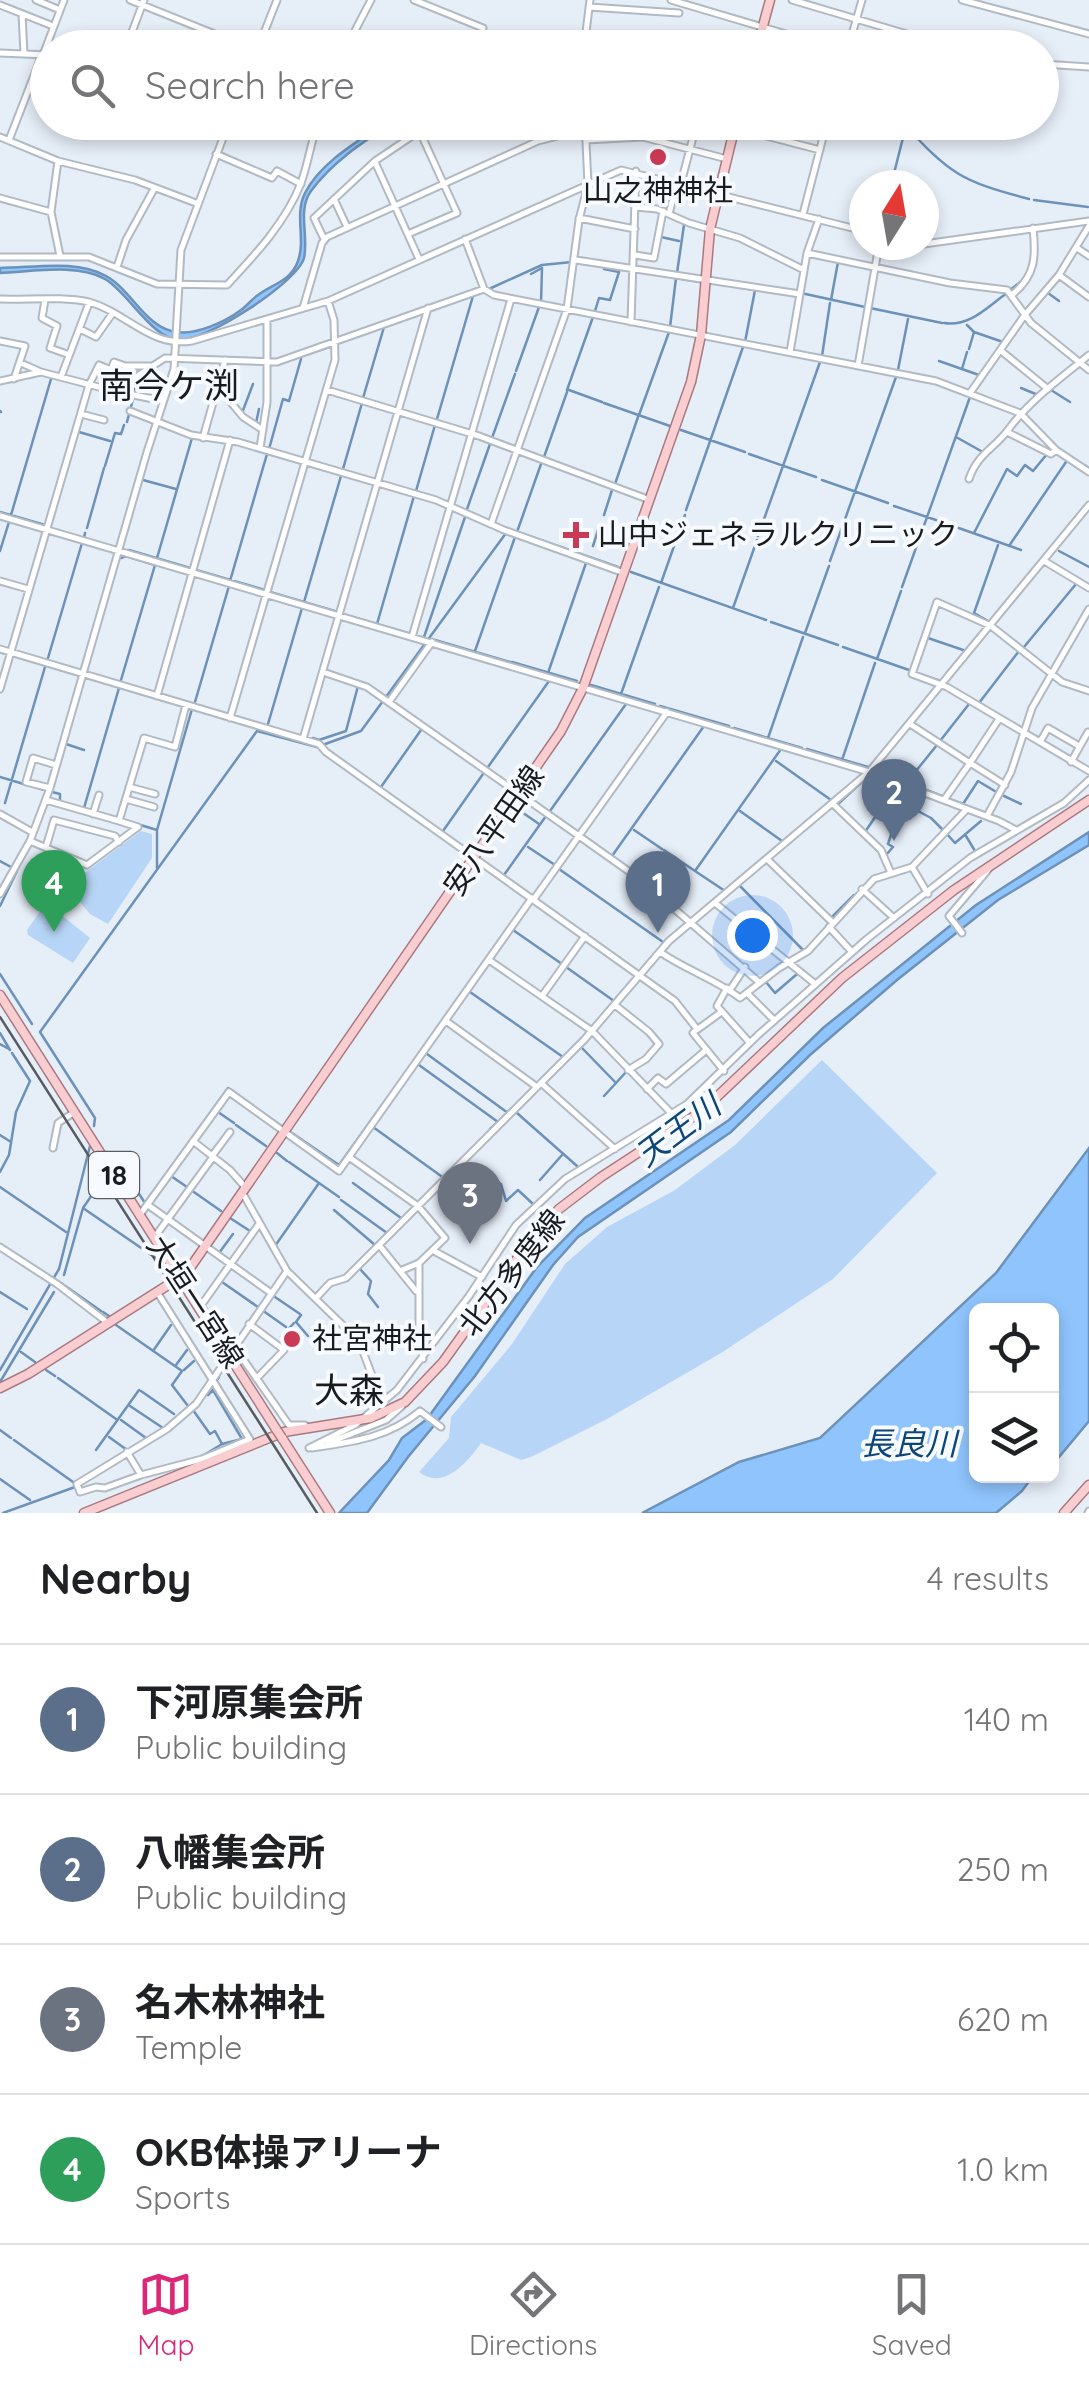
<!DOCTYPE html>
<meta charset="utf-8">
<style>
:root{--surface:#fff;--page:#f6f6f6;--text:#202124;--muted:#757577;--line:#e0e0e0;--accent:#db2777}
body{margin:0;font-family:Quicksand,"Noto Sans JP",sans-serif;background:var(--page);color:var(--text)}
.controls{position:absolute;right:30px;bottom:30px;display:grid;overflow:hidden;border-radius:15px;box-shadow:0 5px 15px #0003}
.controls button{width:90px;height:90px;display:grid;place-items:center;padding:0;border:0;border-bottom:2px solid var(--line);background:var(--surface);color:var(--text);font:50px sans-serif}
.compass{position:absolute;left:849px;top:170px;width:90px;height:90px;border-radius:50%;background:var(--surface);box-shadow:0 5px 15px #0003;rotate:11deg}
.you{position:absolute;left:752px;top:935px;width:35px;height:35px;margin:-25px;border:8px solid #fff;border-radius:50%;background:#1a73e8;box-shadow:0 0 0 15px #1a73e833}
.badge{display:grid;place-items:center;width:65px;height:65px;border-radius:50%;background:var(--accent);color:#fff;font-size:32px;font-weight:700}
.pin{position:absolute;translate:-50% -82px;filter:drop-shadow(0 2px 5px #0008)}
.pin::after{content:'';position:absolute;top:52px;width:35px;height:30px;background:inherit;clip-path:polygon(0 0,100% 0,50% 100%)}
.list{margin:0;padding:0;list-style:none}
h2{display:flex;justify-content:space-between;align-items:center;height:130px;margin:0;padding:0 40px;font-size:42px}
h2 small{font-size:32px;font-weight:400;color:var(--muted)}
.list li{display:grid;grid-template-columns:65px 1fr auto;gap:30px;align-items:center;box-sizing:border-box;height:150px;padding:0 40px;border-top:2px solid var(--line)}
.list b{display:block;font-size:38px;white-space:nowrap}
.list p{margin:0;font-size:32px;white-space:nowrap;color:var(--muted)}
.list em{font-size:32px;font-style:normal;color:var(--muted)}
.icon{flex:none;width:55px;height:55px;fill:none;stroke:currentColor;stroke-width:2;stroke-linecap:round;stroke-linejoin:round}
.map{position:relative;flex:none;width:1089px;height:1513px;overflow:hidden}
.search{position:absolute;background:var(--surface);box-shadow:0 5px 15px #0003;left:30px;right:30px;top:30px;height:110px;display:flex;align-items:center;gap:25px;box-sizing:border-box;padding:0 35px;border-radius:55px;color:var(--muted);font-size:38px}
.sheet{height:730px;background:var(--surface)}
nav{display:flex;justify-content:space-around;align-items:center;box-sizing:border-box;height:140px;border-top:2px solid var(--line);background:var(--surface);font-size:28px;color:var(--muted)}
nav a{display:grid;justify-items:center;gap:5px}
nav .on{color:var(--accent)}
.map>svg:first-child{display:block}
</style>
<div class="map">
<svg width="1089" height="1513" viewBox="0 0 1089 1513">
<rect width="100%" height="100%" fill="#e6eef8"/>
<!-- green -->
<path fill="#b7d6f7" d="M141 831 152 834V858L108 924 90 914 67 886Z
M49 905 90 938 73 963 28 935 27 930 44 906Z
M822 1060 937 1173 833 1279 721 1353 607 1419 531 1457 521 1460 481 1443C468 1462 443 1491 419 1472L449 1438 451 1417 512 1344 565 1264 607 1227 675 1190 735 1145Z"/>
<!-- water -->
<path fill="#8fc4fc" stroke="#6c92ba" stroke-width="2.5" d="M385 123H392C363 142 332 162 311 191 297 210 309 236 304 258 297 283 207 340 181 340 153 341 129 293 105 279 77 263 31 272 0 273V268C33 268 76 259 106 276 132 290 146 329 177 332 196 335 225 322 241 310 247 306 252 299 258 295 273 284 291 281 298 261 306 239 294 215 305 193 321 162 357 142 385 123Z
M1089 832V845L998 900 897 980 810 1055 731 1132 578 1237 553 1265 475 1376 408 1457 367 1513H339L389 1460 402 1438 427 1419 537 1267 585 1218 729 1120 823 1028 976 905Z
M1089 1148V1421L1054 1463H1052V1310H976V1476H1033L1022 1491 996 1513H642L739 1462 820 1438 996 1273Z"/>
<g fill="none" stroke-linecap="round" stroke-linejoin="round">
<!-- stream -->
<path stroke="#6c92ba" stroke-width="2.5" d="M522 39C593 35 661 29 729 48
M32 74 37 58
M902 122C950 174 960 181 1029 199
M891 185 905 130
M1034 200 1088 207
M661 237 679 241
M677 273 684 225
M531 274 542 268 541 302
M712 283 755 290 745 342
M489 289 542 265 572 262
M1010 290 1023 280
M801 293 865 307
M1048 293 1059 301
M831 300 838 262 846 264
M870 308 942 323
M595 311 599 298 610 300 619 272 604 269
M944 323C970 327 987 307 1007 293
M967 325 974 332 1003 342
M670 327 676 278 700 282
M338 343 368 333
M969 349 974 332
M1004 349 1020 327
M822 356 830 303
M293 359 332 346
M939 361 979 375
M962 369 967 352
M898 370 908 319
M516 371 539 307
M1021 388 1038 395
M567 390 593 317
M569 390 602 402
M1051 390 1070 402
M975 391 1000 355
M134 393 135 383
M363 398 384 327
M604 403 670 426
M0 411 1 412
M242 413 253 384
M639 415 669 332
M437 419 473 296
M127 422 133 399
M256 423 259 409
M681 430 745 452
M79 432 110 441
M956 437 981 451
M492 438 515 374
M269 449 283 399 289 401 301 359
M749 454 816 477
M544 457 567 392
M1077 461 1089 468
M105 466 115 433 121 434 124 425
M343 469 362 403
M143 480 176 489
M822 480 888 503
M615 484 638 417
M416 491 435 425
M894 506 948 524
M686 510 743 347
M0 512 45 525
M466 512 490 444
M11 515 51 379
M604 515 612 490
M953 526 1021 550
M87 528 104 468
M517 532 541 464
M974 533 1007 469 1017 476 1025 465 1033 471 1047 454
M758 536 820 362
M84 538 85 533
M593 546 599 527
M1009 546 1066 462
M129 550 190 568
M0 551 9 522
M1059 551 1089 567
M121 558 126 556 155 565 121 680
M157 558 192 438
M830 561 896 377
M196 570 265 590
M631 572 766 620
M230 581 267 454
M661 583 685 515
M902 587 970 397
M270 592 338 612
M304 602 341 476
M733 608 757 540
M321 613 335 617
M342 614 411 634
M988 621 974 613 998 545
M771 622 838 645
M377 624 414 496
M805 633 829 566
M424 637 465 517
M928 638 966 651
M435 640 510 662
M843 647 909 670
M1024 647 1076 584
M475 651 515 537
M48 658 82 543
M877 659 901 591
M512 662 577 681
M548 673 586 563
M925 676 941 681
M591 685 655 704
M621 694 659 587
M195 702 229 586
M979 703 1019 651
M660 706 729 726
M268 724 302 608 269 598
M734 728 802 748
M313 738 319 740 346 731 358 686
M768 738 803 637
M940 741 969 704
M66 744 84 750
M807 749 868 767 872 765
M842 760 875 663
M776 761 831 800
M488 767 549 681
M879 772 942 796
M0 777 27 785
M907 782 937 745
M35 787 44 790
M381 787 421 730
M52 792 60 794V802
M1002 795 1021 804
M889 797 896 786
M949 799 963 804 978 781 998 793
M5 803 45 667
M839 807 838 804 864 780
M84 808 119 688
M516 808 539 824
M550 811 626 704
M740 811 782 841
M137 824 157 830
M634 830 662 849
M863 830 865 832 888 798 900 807 905 804 931 818 944 831
M443 831 483 774
M947 834 955 843 981 821
M966 836 975 851
M528 847 555 865
M664 850 695 871
M886 855 893 847 888 844 900 808
M612 856 704 726
M0 861 11 867
M157 868V830L192 709
M559 869 663 942
M504 875 546 816
M740 886 804 951
M725 891 695 871 781 749 744 738
M0 906 17 871
M831 918 854 895
M513 930 562 964
M566 967 614 1001
M0 974 32 1024
M766 982 775 993 797 974
M470 992 563 1057
M0 1033 10 1050
M0 1044 9 1049
M581 1047 616 1083 626 1072
M427 1054 508 1113
M419 1065 498 1122 490 1129
M547 1074 588 1032
M604 1096 616 1083
M218 1112 234 1123
M517 1113 577 1166
M500 1120 512 1108
M236 1125 266 1146
M94 1126 95 1118 40 1032 257 731 317 747 361 731 509 529 618 567
M373 1127 441 1176
M292 1133 339 1165 387 1098
M0 1135 11 1142
M481 1146 490 1137
M277 1153 287 1161
M116 1159 145 1203 228 1088 280 1125
M289 1162 339 1197
M0 1172 9 1155 16 1112 30 1081 12 1053
M171 1176 187 1187
M448 1180 468 1195 483 1172 501 1184 506 1201 518 1190 533 1204
M540 1180 562 1155
M353 1183 401 1218
M0 1187 66 1232
M191 1190 221 1211
M83 1208 163 1263
M334 1210 375 1245 387 1233 341 1200
M230 1218 250 1231
M275 1246 319 1183
M219 1253 233 1234
M359 1268 371 1281 368 1294 378 1307
M64 1275 83 1208 107 1173
M222 1282 258 1307
M259 1282 271 1289
M61 1283 101 1311
M0 1292 27 1309
M272 1295 300 1314
M204 1305 222 1329 236 1339
M262 1310 286 1327
M103 1312 109 1316
M301 1315 296 1322 308 1336
M116 1325 182 1371 172 1385 188 1406
M281 1337 294 1323
M153 1351 171 1325
M21 1352 35 1362
M176 1365 187 1350
M0 1370 59 1269 90 1146
M46 1370 55 1376
M184 1370 194 1361
M58 1378 116 1419
M217 1380 219 1377
M0 1382 54 1292
M141 1391 174 1414
M130 1406 163 1428
M193 1410 210 1434 215 1431 222 1444 242 1439 213 1390 208 1395
M121 1420 146 1438
M0 1430 11 1438
M109 1437 127 1450
M14 1440 73 1482
M96 1450 139 1390
M204 1455 222 1444
M0 1479 30 1500
M3 1513 75 1487"/>
<defs>
<path id="minor" d="M36 0 60 10
M130 0 242 45 241 48
M414 0 483 28
M671 0 833 48
M792 0 954 48
M962 0 1089 34
M0 5 53 26
M589 7 679 13
M22 14 24 54
M126 48 144 0
M258 48 277 0
M346 48 371 0
M584 48 590 0
M848 48 862 0
M0 53 48 55
M43 55 64 0
M1042 64 1089 67
M713 122 820 150
M533 125 540 140
M0 137 58 161 135 180 196 203
M9 140 42 55
M586 140 643 137 727 159
M216 154 272 178 277 171 301 184
M58 161 51 212 60 256
M375 162 419 259
M681 183 697 122
M0 198 51 212
M334 199 347 227
M635 207 657 209 689 223 740 238 804 270
M669 214 677 183
M803 214 827 122
M579 218 635 229
M408 234 457 213 420 132
M324 239 314 218 375 161 433 122
M465 239 484 289 494 295 936 381 1020 413 1056 450 1089 472
M924 244 1089 221
M1077 248 1089 256
M807 253 950 283 1007 290 1031 323 1089 370
M635 255 654 258 663 211
M0 257H89L157 284 227 285C255 255 286 222 301 183 308 164 311 142 318 122
M576 260 800 294
M117 267 126 240 154 189
M1059 275 1089 297
M1013 294C1036 275 1036 256 1033 228
M0 299C28 300 61 296 89 302 126 312 150 348 192 341L328 301 621 170 864 231
M45 300 42 318 57 326 50 348 67 354
M303 308 322 243 327 237 538 141 585 129
M631 322 636 171
M80 329 96 337 112 314
M0 341 25 346 14 379
M1000 350 1048 389
M790 352 807 253 819 219
M21 363 41 372
M858 366 879 245
M61 377 89 303
M0 381 41 372 114 391 165 358 277 362 484 289
M219 388 243 417 263 430
M327 390 479 436 650 500
M114 391 163 401
M970 393 1024 316 1059 275 1089 226
M130 411 191 435 238 442 436 500 504 530 624 573
M81 414 104 420
M1007 432 1051 454 1056 450
M203 438 225 360
M260 448 267 402V320
M969 479C978 453 994 449 1008 430 1029 401 1061 378 1089 355
M0 516 869 772 999 821 1016 830
M491 524 567 309 579 220 588 184 585 122
M1046 562 1089 588
M0 581 28 589
M412 637 511 299
M0 649 319 744 326 752 675 1001 697 1029 693 1033 724 1071
M323 672 367 687 579 836 641 880 759 982
M0 689 89 385 99 365 111 370 114 362 125 366H150
M1089 691 1062 682 991 626 937 602 912 674 947 687 1089 771
M157 696 230 440
M389 702 432 642
M230 718 335 360 334 320 328 301
M999 719 970 763 1005 785
M910 724 970 763 944 800
M303 739 428 308
M1040 742 1048 728 1079 746
M1071 762 1088 732
M129 787 155 794
M50 788 26 782 33 758 56 765
M126 799 154 807
M46 800 119 821
M833 804 881 850 891 873
M0 814 32 832
M93 814 99 795
M987 816 1011 772 1032 708 1089 609
M30 841 87 865 138 827 119 821 144 738 175 747 186 705
M46 847 54 820 115 836 119 842
M767 859 833 923
M912 867 928 894
M862 889 894 918
M0 894 30 841 50 788 147 452 174 369 181 250 229 122
M534 899 667 712
M715 903 814 983
M829 927 852 952
M962 933 949 916 988 870
M660 952C686 970 715 979 740 998L779 968 808 951 874 879 912 867 967 809
M489 960 592 1031 672 1114
M727 988 717 1006 750 1043
M730 990 745 967
M748 994 774 1020
M542 996 585 936
M615 1005 649 1032 659 1044 646 1059 628 1070
M446 1021 537 1087
M698 1029 720 1013
M541 1083 615 1149
M647 1089 658 1078 666 1084 705 1051
M193 1141 230 1170 245 1187
M53 1148 58 1123 73 1113
M212 1156 230 1132
M349 1157 418 1206 445 1238 419 1263 400 1271
M242 1192 287 1271 359 1341 376 1386 386 1398
M148 1205 271 1293
M139 1216 229 1092 339 1171 532 898
M154 1238 213 1157
M379 1245 416 1291
M0 1247 57 1284 108 1323
M434 1251 482 1277
M419 1263V1327L423 1359
M157 1292 249 1438
M316 1298 330 1283 346 1278 584 1040 669 941 869 772 1089 505
M200 1307 259 1224
M249 1324 284 1350 257 1378
M234 1346 289 1425H305
M250 1439 202 1459 141 1475 105 1488 96 1487 80 1492 77 1484 167 1429 196 1404 287 1271
M328 1443 386 1420 402 1406
M309 1448 355 1425 397 1390 469 1296 516 1225 565 1179 687 1104 758 1035 867 939 970 858 1064 803 1089 780
M312 1448C352 1442 388 1438 420 1411L441 1427
M127 1452 141 1475
M1088 1513 1089 1511"/>
<path id="major" d="M757 48 770 0
M0 995 228 1354
M232 1360 276 1429
M0 1388 28 1374 179 1278 190 1268 561 731 583 688 691 382 701 335 710 229 736 122
M282 1438 330 1513
M84 1513 284 1432 371 1418 405 1402 443 1362 524 1249 559 1209 601 1177 702 1111 842 978 954 890 1089 800
M1064 1513 1089 1485"/>
</defs>
<!-- minor casing -->
<use href="#minor" stroke="#b1bac3" stroke-width="9"/>
<!-- major casing -->
<use href="#major" stroke="#a97a7f" stroke-width="11"/>
<!-- minor -->
<use href="#minor" stroke="#fff" stroke-width="5"/>
<!-- major -->
<use href="#major" stroke="#faced1" stroke-width="8"/>
<!-- rail -->
<path stroke="#575c61" stroke-width="2.5" d="M0 1017 317 1513"/>
<defs>
<path id="major-bridge" d="M228 1354 232 1360
M276 1429 282 1438"/>
</defs>
<!-- major-bridge casing -->
<use href="#major-bridge" stroke="#a97a7f" stroke-width="11" stroke-linecap="butt"/>
<!-- major-bridge -->
<use href="#major-bridge" stroke="#faced1" stroke-width="8"/>
</g>
<!-- markers -->
<g fill="#ca3a54" stroke="#f7fbff" stroke-width="4">
<circle cx="658" cy="157" r="10"/>
<path d="M571 520h10v10h10v10h-10v10h-10v-10h-10v-10h10z"/>
<circle cx="292" cy="1339" r="10"/>
</g>
<g text-anchor="middle" stroke-width="8" stroke-linejoin="round" paint-order="stroke">
<!-- shield labels -->
<rect fill="#f7fbff" stroke="#5c5f62" stroke-width="2.5" x="89" y="1152" width="50" height="46" rx="8"/>
<g font-size="28" font-weight="bold" fill="#191c1f">
<text x="114" y="1185">18</text>
</g>
<!-- poi labels -->
<g font-size="30" fill="#191c1f" stroke="#f7fbff" text-anchor="start">
<text x="658" y="201" text-anchor="middle">山之神神社</text>
<text x="598" y="545">山中ジェネラルクリニック</text>
<text x="312" y="1349">社宮神社</text>
</g>
<!-- street labels -->
<g font-size="30" fill="#191c1f" stroke="#f7fbff">
<text transform="translate(494 831) rotate(-55)" y="10">安八平田線</text>
<text transform="translate(512 1273) rotate(-52)" y="10">北方多度線</text>
<text transform="translate(195 1302) rotate(57)" y="10">大垣一宮線</text>
</g>
<!-- water labels -->
<g font-size="32" font-style="italic" fill="#0c4577" stroke="#f7fbff">
<text transform="translate(678 1130) rotate(-37)" y="11">天王川</text>
<text x="909" y="1455">長良川</text>
</g>
<!-- quarter labels -->
<g font-size="35" fill="#191c1f" stroke="#f7fbff">
<text x="169" y="398">南今ケ渕</text>
<text x="349" y="1403">大森</text>
</g>
</g>
</svg>
<div class="controls">
<button><svg class="icon" aria-label="locate" viewBox="0 0 24 24"><circle cx="12" cy="12" r="6"/><path d="M12 2v4M12 18v4M2 12h4M18 12h4"/></svg></button>
<button><svg class="icon" aria-label="layers" viewBox="0 0 24 24"><path d="M12 4l9 5-9 5-9-5zM3 14l9 5 9-5"/></svg></button>
</div>
<svg class="compass" viewBox="-18 -18 36 36"><path d="M0-13l5 13h-10z" fill="#e53935"/><path d="M0 13l5-13h-10z" fill="#757577"/></svg>
<div class="you"></div>
<div class="pin badge" style="left:658px;top:933px;background:#5c6f8a">1</div>
<div class="pin badge" style="left:894px;top:841px;background:#5c6f8a">2</div>
<div class="pin badge" style="left:470px;top:1244px;background:#6b7280">3</div>
<div class="pin badge" style="left:54px;top:932px;background:#2e9e5b">4</div>
<div class="search"><svg class="icon" aria-label="search" viewBox="0 0 24 24"><circle cx="10" cy="10" r="6"/><path d="M15 15l6 6"/></svg>Search here</div>
</div>
<section class="sheet">
<h2>Nearby<small>4 results</small></h2>
<ul class="list">
<li><span class="badge" style="background:#5c6f8a">1</span><div><b>下河原集会所</b><p>Public building</p></div><em>140 m</em></li>
<li><span class="badge" style="background:#5c6f8a">2</span><div><b>八幡集会所</b><p>Public building</p></div><em>250 m</em></li>
<li><span class="badge" style="background:#6b7280">3</span><div><b>名木林神社</b><p>Temple</p></div><em>620 m</em></li>
<li><span class="badge" style="background:#2e9e5b">4</span><div><b>OKB体操アリーナ</b><p>Sports</p></div><em>1.0 km</em></li>
</ul>
</section>
<nav>
<a class="on"><svg class="icon" aria-label="map" viewBox="0 0 24 24"><path d="M3 6l6-2 6 2 6-2v14l-6 2-6-2-6 2zM9 4v14M15 6v14"/></svg>Map</a>
<a><svg class="icon" aria-label="directions" viewBox="0 0 24 24"><path d="M12 3l9 9-9 9-9-9zM9 14v-3h6M13 9l2 2-2 2"/></svg>Directions</a>
<a><svg class="icon" aria-label="saved" viewBox="0 0 24 24"><path d="M7 4h10v16l-5-4-5 4z"/></svg>Saved</a>
</nav>
